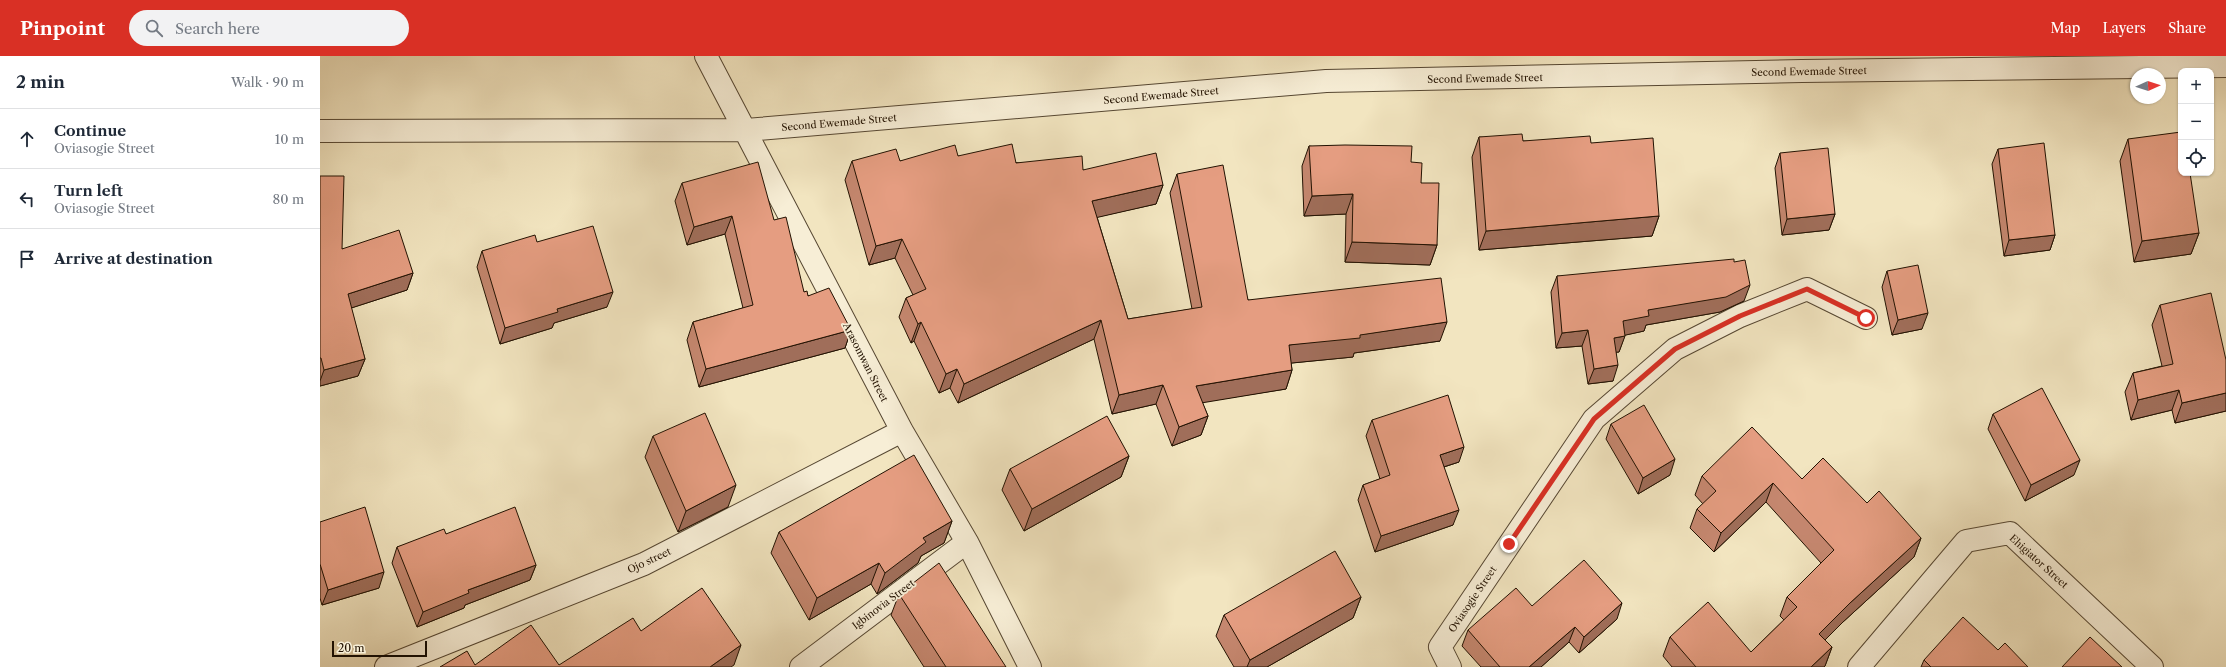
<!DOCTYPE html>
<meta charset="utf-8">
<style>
:root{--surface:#fff;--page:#f2f2f3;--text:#1f2937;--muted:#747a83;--line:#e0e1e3;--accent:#d93025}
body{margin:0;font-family:"Libre Caslon Text",serif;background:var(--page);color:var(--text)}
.controls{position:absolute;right:12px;top:12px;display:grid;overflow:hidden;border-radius:8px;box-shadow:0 1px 3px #0004}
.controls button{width:36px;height:36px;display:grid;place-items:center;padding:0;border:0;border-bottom:1px solid var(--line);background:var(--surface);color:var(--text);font:20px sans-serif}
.compass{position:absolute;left:1810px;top:12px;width:36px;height:36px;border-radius:50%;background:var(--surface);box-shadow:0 1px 3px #0004;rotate:87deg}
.scale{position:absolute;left:12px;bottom:10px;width:95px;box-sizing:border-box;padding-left:4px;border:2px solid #221202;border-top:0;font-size:11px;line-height:14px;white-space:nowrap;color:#221202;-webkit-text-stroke:3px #f7eed6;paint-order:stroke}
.stop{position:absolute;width:12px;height:12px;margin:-9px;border:3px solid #d93025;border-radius:50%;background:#fff}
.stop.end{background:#d93025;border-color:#fff;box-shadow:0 1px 4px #0008}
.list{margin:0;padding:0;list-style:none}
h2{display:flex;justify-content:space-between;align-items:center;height:52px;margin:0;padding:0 16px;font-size:17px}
h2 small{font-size:13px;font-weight:400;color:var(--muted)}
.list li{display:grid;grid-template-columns:26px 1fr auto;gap:12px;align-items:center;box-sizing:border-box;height:60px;padding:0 16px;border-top:1px solid var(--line)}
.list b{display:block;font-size:15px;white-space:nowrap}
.list p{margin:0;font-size:13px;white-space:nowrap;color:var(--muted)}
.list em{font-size:13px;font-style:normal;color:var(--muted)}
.icon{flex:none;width:22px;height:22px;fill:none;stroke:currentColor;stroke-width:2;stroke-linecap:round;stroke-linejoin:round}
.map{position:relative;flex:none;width:1906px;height:611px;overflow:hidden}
header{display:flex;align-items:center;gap:24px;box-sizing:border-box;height:56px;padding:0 20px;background:var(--accent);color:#fff}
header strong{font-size:19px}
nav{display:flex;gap:22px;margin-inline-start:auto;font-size:14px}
.search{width:280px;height:36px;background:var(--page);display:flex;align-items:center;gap:10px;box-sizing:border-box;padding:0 14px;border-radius:22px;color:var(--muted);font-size:15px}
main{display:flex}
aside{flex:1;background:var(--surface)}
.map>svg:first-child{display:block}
</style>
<header>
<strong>Pinpoint</strong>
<div class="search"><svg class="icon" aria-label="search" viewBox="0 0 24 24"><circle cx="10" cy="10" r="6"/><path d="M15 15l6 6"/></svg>Search here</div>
<nav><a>Map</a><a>Layers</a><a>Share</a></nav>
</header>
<main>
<aside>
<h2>2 min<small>Walk · 90 m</small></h2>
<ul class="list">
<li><svg class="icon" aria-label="ahead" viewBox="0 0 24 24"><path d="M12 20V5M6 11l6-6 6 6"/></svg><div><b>Continue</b><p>Oviasogie Street</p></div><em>10 m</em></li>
<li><svg class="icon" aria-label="left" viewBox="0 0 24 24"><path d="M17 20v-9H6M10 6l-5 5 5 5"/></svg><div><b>Turn left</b><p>Oviasogie Street</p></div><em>80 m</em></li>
<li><svg class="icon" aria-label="arrive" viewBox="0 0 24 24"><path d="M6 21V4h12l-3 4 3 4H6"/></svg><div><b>Arrive at destination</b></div></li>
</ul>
</aside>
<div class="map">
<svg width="1906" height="611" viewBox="0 0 1906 611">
<rect width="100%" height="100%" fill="#f2e5c0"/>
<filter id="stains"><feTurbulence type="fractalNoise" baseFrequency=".005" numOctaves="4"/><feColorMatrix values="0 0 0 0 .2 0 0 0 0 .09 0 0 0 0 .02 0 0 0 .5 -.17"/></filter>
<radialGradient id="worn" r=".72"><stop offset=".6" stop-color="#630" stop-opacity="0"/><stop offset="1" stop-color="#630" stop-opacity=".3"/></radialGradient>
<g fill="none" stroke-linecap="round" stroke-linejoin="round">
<defs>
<path id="minor" d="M386 0 582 375 647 486 710 611
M0 75 426 74 1006 25 1482 15 1906 10
M66 611 324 508 582 375
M481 611 647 486
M1130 611 1120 591 1274 363 1355 293 1420 260 1487 233 1546 262
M1539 611 1646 485 1690 477 1832 611"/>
</defs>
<!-- minor casing -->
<use href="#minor" stroke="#564732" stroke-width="24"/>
<!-- minor -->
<use href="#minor" stroke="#f7eed6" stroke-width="22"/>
</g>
<!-- wall -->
<path fill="#c5876f" stroke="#221202" d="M1159 81 1203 85 1271 87 1339 160 1332 180 1159 194 1152 101Z
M1808 83 1879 177 1871 198 1814 206 1800 105Z
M989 90 1091 106 1101 127 1117 189 1110 209 1025 206 1026 158 984 160 982 110Z
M1678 93 1735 179 1730 194 1684 200 1672 108Z
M1460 97 1515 158 1509 174 1462 179 1455 112Z
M638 100 763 114 843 129 836 148 777 161 808 263 872 253 850 137 857 118 928 244 1120 285 1034 297 1033 301 971 307 972 314 966 333 882 346 888 360 881 379 852 390 836 348 792 358 774 283 638 347 630 332 619 337 594 285 591 287 579 261 586 242 593 239 575 202 549 209 525 124 532 105H580Z
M0 120 22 193 93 217 87 234 31 252 45 303 38 320 0 330Z
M362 127 454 164 484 236 531 274 525 292 379 331 367 284 373 266 423 252 405 178 367 189 355 145Z
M217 186 287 251 234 267 232 272 180 288 157 211 162 195Z
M1567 215 1602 273 1572 279 1562 231Z
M1237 220 1424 245 1400 256 1326 269 1324 275 1305 279 1299 296H1296L1293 325 1268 328 1262 290 1236 292 1231 236Z
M1840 249 1906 355 1855 367 1852 354 1811 364 1805 336 1813 317 1842 310 1832 269Z
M1673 358 1754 419 1705 445 1668 373Z
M1052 364 1139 406 1124 411 1133 469 1055 496 1038 444 1043 429 1060 423 1046 380Z
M1291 368 1350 419 1318 438 1286 383Z
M333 380 408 451 358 476 325 401Z
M809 400 801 421 704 475 682 434 690 413Z
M1382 420 1482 423 1547 447 1601 482 1594 501 1523 566 1505 584 1512 591 1505 610 1504 611H1352L1343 600 1350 581 1431 596 1464 564 1460 560 1467 541 1501 507 1446 446 1394 496 1370 472 1377 453 1383 448 1375 439Z
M632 465 624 487 601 500 598 507 557 538 551 528 489 564 451 497 459 476Z
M0 466 59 532 2 549 0 542Z
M126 478 216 509 210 524 145 549 144 552 97 571 72 507 77 491Z
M579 538 686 611H604L571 559Z
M1041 541 1033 562 947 611H914L896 580 904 559Z
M1212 550 1297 563 1259 597 1249 586 1221 611H1161L1142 590 1148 574Z
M1678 594 1708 611H1601L1604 604Z"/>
<!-- shaded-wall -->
<path fill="#a06e5a" stroke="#221202" d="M843 129 836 148 766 164 772 145Z
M1033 138 1026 158 984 160 992 140Z
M1515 158 1509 174 1462 179 1467 163Z
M412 160 405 178 367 189 374 171Z
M1339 160 1332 180 1159 194 1166 175Z
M1879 177 1871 198 1814 206 1822 185Z
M1735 179 1730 194 1684 200 1689 184Z
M582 183 575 202 549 209 556 190Z
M1032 186 1117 189 1110 209 1025 206Z
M93 217 87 234 22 255 28 238Z
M1430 229 1424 245 1400 256 1326 269 1324 275 1297 281 1303 265 1328 254Z
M293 236 287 251 234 267 232 272 180 288 185 272 237 253Z
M1608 257 1602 273 1572 279 1578 264Z
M781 264 774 283 638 347 644 328Z
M601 266 594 285 591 287 598 268Z
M1127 266 1120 285 1034 297 1033 301 962 308 969 289Z
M531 274 525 292 379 331 386 313Z
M1268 274 1262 290 1236 292 1242 277Z
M1305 280 1299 296 1288 297 1294 282Z
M45 303 38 320 0 330V325L4 314Z
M1298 309 1293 325 1268 328 1274 313Z
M637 313 630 332 619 337 626 318Z
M972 314 966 333 869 349 876 330Z
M843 329 836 348 792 358 799 339Z
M1859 334 1852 354 1811 364 1818 344Z
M1906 337V355L1855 367 1862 347Z
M888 360 881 379 852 390 859 371Z
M1144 391 1139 406 1114 414 1120 399Z
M809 400 801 421 704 475 712 453Z
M1355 403 1350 419 1318 438 1323 422Z
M1760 404 1754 419 1705 445 1711 429Z
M1453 427 1446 446 1394 496 1401 477Z
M416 429 408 451 358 476 366 455Z
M1139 454 1133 469 1055 496 1061 480Z
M632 465 624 487 601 500 598 507 557 538 565 517 603 482Z
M1601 482 1594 501 1523 566 1492 597 1499 578 1530 547Z
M559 507 551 528 489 564 497 542Z
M216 509 210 524 145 549 144 552 97 571 103 556 148 534Z
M64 516 59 532 2 549 8 534Z
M1041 541 1033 562 947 611H927L930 604Z
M1302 547 1297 563 1259 597 1264 581Z
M1255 571 1249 586 1221 611H1209Z
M421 589 414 609 411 611H390Z
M1512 591 1505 610 1504 611H1491Z"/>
<!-- building -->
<path fill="#e59d81" stroke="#221202" d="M1861 76V117H1870L1879 177 1822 185 1808 83Z
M1202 78 1203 85 1270 80 1271 87 1333 82 1339 160 1166 175 1159 81Z
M1724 87 1735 179 1689 184 1678 93Z
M692 88 696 107 762 100 763 114 836 97 843 129 772 145 808 263 882 251 857 118 903 109 928 244 1121 222 1127 266 1040 279V282L969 289 972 314 876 330 888 360 859 371 843 329 799 339 781 264 644 328 637 313 626 318 601 266 598 268 586 242 606 233 582 183 556 190 532 105 576 93 580 105 635 89 638 100Z
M1025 89 1092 90 1091 106 1102 107 1101 127H1119L1117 189 1032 186 1033 138 992 140 989 90Z
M1508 92 1515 158 1467 163 1460 97Z
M438 106 454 164 466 161 484 236 487 235 488 240 509 232 531 274 386 313 373 266 433 249 412 160 374 171 362 127Z
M0 120H24L22 193 79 174 93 217 28 238 45 303 4 314 1 302H0Z
M273 170 293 236 237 253 238 256 185 272 162 195 215 179 217 186Z
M1414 203V206L1425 204 1430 229 1406 241 1328 254 1329 260 1303 265 1305 280 1294 282 1298 309 1274 313 1268 274 1242 277 1237 220Z
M1598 209 1608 257 1578 264 1567 215Z
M1891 237 1906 304V337L1862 347 1859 334 1818 344 1813 317 1853 308 1840 249Z
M1722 332 1760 404 1711 429 1673 358Z
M1128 339 1144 391 1120 399 1139 454 1061 480 1043 429 1070 419 1052 364Z
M1324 349 1355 403 1323 422 1291 368Z
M385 357 416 429 366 455 333 380Z
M787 360 809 400 712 453 690 413Z
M1432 371 1482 423 1503 402 1547 447 1559 435 1601 482 1530 547 1499 578 1512 591 1491 611H1376L1350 581 1388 546 1431 596 1477 551 1467 541 1514 494 1453 427 1401 477 1377 453 1396 435 1382 420Z
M594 399 632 465 603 482 606 486 565 517 559 507 497 542 459 476Z
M45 451 64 516 8 534 0 508V466Z
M195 451 216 509 148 534 149 537 103 556 77 491 124 473 126 478Z
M1015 495 1041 541 930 604 904 559Z
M1264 504 1302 547 1264 581 1255 571 1209 611H1180L1148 574 1196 532 1212 550Z
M619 507 686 611H626L579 538Z
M382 532 421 589 390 611H120L147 595 155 609 211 569 239 609 313 562 321 575Z
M1643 561 1678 594 1685 587 1708 611H1611L1604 604Z
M1770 581 1802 611H1742Z"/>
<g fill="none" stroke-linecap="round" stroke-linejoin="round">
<!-- route -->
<path stroke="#d93025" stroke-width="5" d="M1189 488 1274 363 1355 293 1420 260 1487 233 1546 262"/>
</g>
<g text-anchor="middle" stroke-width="3.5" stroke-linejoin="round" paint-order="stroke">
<!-- street labels -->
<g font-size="10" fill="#221202" stroke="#f7eed6">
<text transform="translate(1489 15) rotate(-1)" y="4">Second Ewemade Street</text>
<text transform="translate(1165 22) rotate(-1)" y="4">Second Ewemade Street</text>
<text transform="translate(841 39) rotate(-5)" y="4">Second Ewemade Street</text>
<text transform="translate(519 66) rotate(-5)" y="4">Second Ewemade Street</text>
<text transform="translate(546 306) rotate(63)" y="4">Arasomwan Street</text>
<text transform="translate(329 504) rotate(-25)" y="4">Ojo street</text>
<text transform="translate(1719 505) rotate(42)" y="4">Ehigiator Street</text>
<text transform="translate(1152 543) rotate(-56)" y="4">Oviasogie Street</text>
<text transform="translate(563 548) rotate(-37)" y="4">Igbinovia Street</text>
</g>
</g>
<rect width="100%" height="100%" filter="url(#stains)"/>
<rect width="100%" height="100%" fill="url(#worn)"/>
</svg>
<div class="controls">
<button>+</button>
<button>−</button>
<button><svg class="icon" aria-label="locate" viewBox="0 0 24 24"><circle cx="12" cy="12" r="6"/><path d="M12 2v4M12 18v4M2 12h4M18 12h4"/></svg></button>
</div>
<svg class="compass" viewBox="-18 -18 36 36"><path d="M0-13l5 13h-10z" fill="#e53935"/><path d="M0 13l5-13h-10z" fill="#747a83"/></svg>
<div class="scale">20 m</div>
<div class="stop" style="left:1546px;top:262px"></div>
<div class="stop end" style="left:1189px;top:488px"></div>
</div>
</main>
